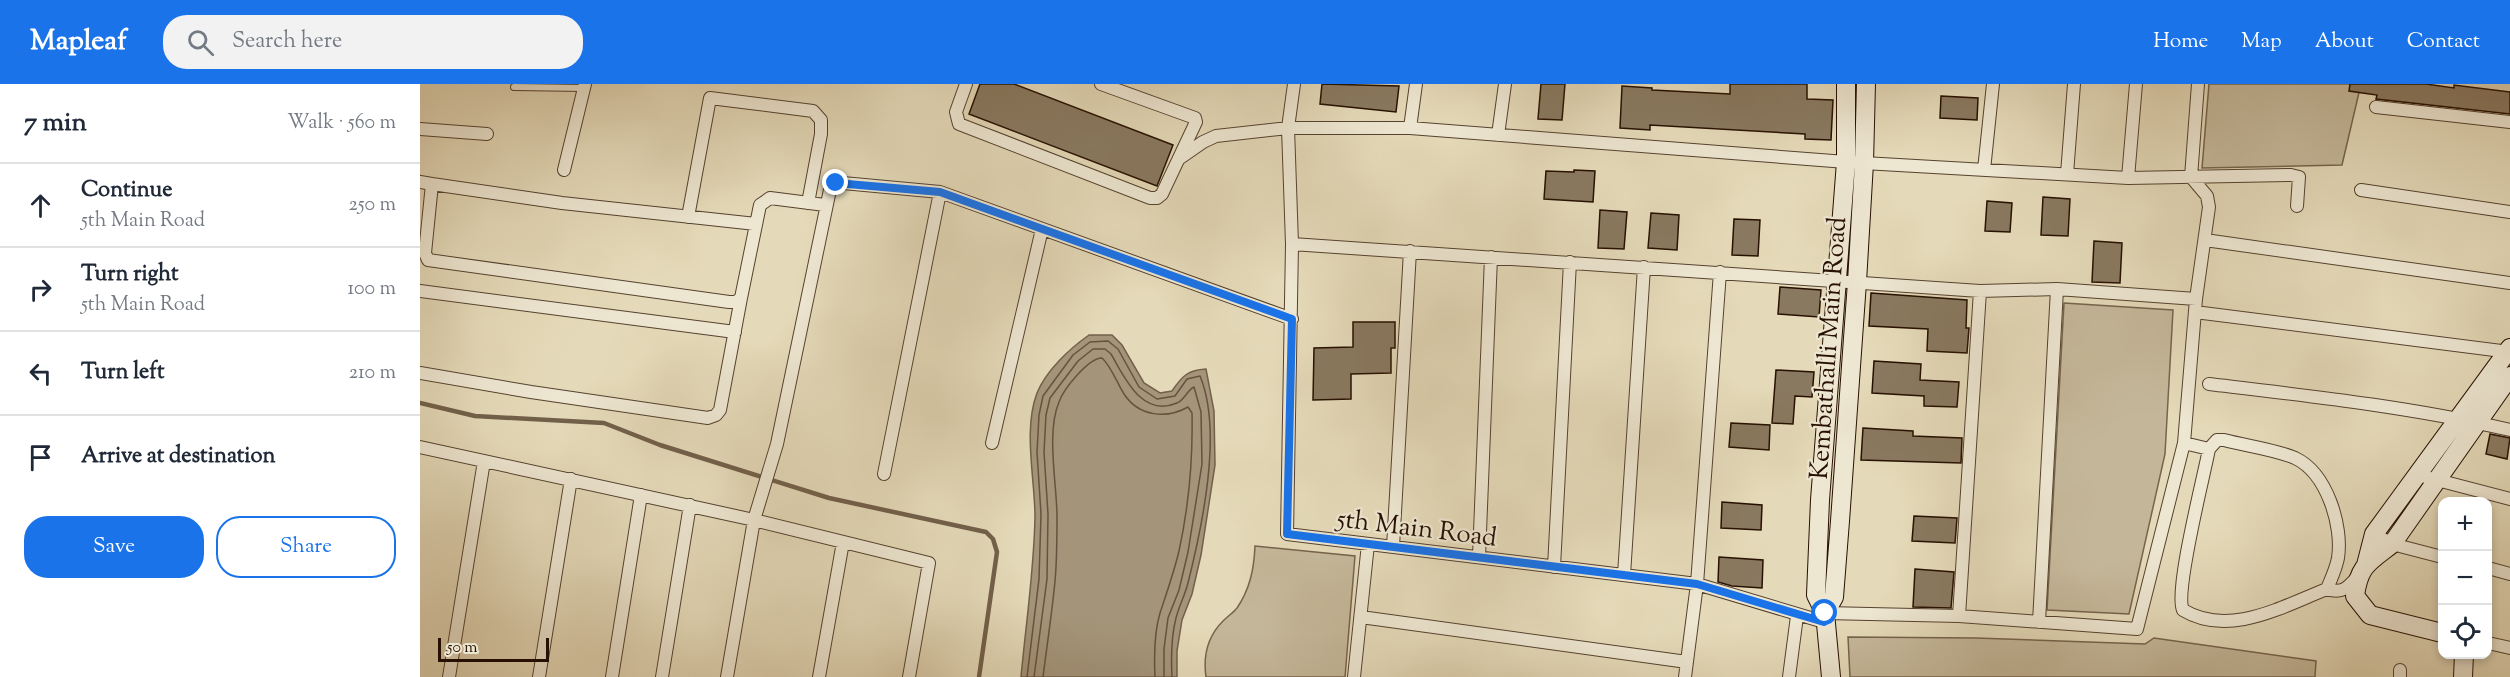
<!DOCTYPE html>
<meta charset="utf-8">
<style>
:root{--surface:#fff;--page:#f2f2f3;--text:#1f2937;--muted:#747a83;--line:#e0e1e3;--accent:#1a73e8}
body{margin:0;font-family:"Sorts Mill Goudy",serif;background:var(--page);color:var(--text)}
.controls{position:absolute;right:18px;bottom:18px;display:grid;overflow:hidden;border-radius:12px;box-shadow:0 3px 9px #0003}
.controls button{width:54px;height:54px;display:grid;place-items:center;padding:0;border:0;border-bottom:2px solid var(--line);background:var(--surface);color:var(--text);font:30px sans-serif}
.scale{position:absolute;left:18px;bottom:15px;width:111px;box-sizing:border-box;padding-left:6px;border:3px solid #271001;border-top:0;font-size:16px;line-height:21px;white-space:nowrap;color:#271001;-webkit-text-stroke:4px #ede6d1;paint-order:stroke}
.stop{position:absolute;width:18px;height:18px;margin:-14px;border:4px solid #1a73e8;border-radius:50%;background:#fff}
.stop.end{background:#1a73e8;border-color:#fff;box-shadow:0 2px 6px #0008}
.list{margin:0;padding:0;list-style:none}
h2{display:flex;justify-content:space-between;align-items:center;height:78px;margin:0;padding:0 24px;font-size:26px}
h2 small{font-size:20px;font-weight:400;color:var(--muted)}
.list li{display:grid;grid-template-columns:39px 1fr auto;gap:18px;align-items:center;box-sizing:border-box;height:84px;padding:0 24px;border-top:2px solid var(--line)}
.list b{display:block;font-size:22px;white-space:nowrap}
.list p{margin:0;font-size:20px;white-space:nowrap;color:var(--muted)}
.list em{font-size:20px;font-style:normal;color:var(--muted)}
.actions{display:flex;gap:12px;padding:18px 24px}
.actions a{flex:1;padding:14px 0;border:2px solid var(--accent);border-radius:24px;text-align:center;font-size:21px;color:var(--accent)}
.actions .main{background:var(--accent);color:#fff}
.icon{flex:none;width:33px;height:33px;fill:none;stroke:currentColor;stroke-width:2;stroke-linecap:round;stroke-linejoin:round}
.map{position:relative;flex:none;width:2090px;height:593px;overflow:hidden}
header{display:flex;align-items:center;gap:36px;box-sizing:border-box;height:84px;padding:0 30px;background:var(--accent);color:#fff}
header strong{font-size:28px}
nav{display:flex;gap:33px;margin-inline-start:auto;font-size:21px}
.search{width:420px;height:54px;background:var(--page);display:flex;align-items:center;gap:15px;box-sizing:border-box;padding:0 21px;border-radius:24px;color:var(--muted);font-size:22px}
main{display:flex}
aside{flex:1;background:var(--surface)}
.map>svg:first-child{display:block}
</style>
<header>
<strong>Mapleaf</strong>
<div class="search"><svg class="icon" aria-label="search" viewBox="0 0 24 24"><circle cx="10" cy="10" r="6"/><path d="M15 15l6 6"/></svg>Search here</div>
<nav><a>Home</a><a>Map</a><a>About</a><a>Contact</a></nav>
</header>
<main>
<aside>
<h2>7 min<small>Walk · 560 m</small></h2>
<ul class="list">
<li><svg class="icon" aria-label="ahead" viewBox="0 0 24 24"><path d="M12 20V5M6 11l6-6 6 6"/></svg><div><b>Continue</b><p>5th Main Road</p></div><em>250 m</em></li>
<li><svg class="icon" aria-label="right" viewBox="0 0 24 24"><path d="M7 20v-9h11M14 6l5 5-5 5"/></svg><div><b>Turn right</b><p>5th Main Road</p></div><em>100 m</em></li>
<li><svg class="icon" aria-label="left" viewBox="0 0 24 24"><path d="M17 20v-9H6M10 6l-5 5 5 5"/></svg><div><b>Turn left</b></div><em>210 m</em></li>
<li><svg class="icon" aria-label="arrive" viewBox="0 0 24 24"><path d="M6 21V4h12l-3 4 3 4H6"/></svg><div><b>Arrive at destination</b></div></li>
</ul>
<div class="actions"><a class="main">Save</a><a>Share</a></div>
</aside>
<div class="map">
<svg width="2090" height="593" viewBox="0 0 2090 593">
<rect width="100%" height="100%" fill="#e4d9b8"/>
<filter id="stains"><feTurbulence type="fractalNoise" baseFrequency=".00333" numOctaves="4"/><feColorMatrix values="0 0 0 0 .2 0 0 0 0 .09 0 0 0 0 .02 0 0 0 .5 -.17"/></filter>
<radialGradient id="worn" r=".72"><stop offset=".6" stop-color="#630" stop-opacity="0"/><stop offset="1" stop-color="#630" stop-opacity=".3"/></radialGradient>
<!-- green -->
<path fill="#c4b799" stroke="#76644d" stroke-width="1.5" d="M1789 0H1941L1922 81 1782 84Z
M1644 219 1753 226 1745 370 1709 530 1627 526Z
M835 462 935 472 925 593H786C783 572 788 552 803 537 808 532 813 529 817 524 830 505 834 485 835 462Z
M1428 553 1556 554 1725 560 1734 554 1896 577 1895 593H1430Z"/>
<!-- water -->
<path fill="#a4957a" stroke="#72604a" stroke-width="1.5" d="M669 251H692L702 261 724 299 740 309 752 307C762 292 768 286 786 285L794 327 795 381 781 471 772 510 762 536 757 567V593H601C606 539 614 487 615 433 615 395 603 346 617 309 626 287 649 265 669 251Z"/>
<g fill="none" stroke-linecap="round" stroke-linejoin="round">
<!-- shore -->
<path stroke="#66523e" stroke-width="1.5" d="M607 593 619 495 621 430 617 368 619 331 623 312 653 271 670 258 688 257 698 265 719 303 737 315 755 312 767 295 780 292C803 347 782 443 768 499 765 511 759 522 756 534 751 553 751 574 752 593
M614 593 627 495 628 430 624 368 626 331 630 314 658 277 673 265H685L691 270C705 294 722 334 757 319 765 316 767 306 774 303L781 328 782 380 768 468 759 506 748 534 744 565V593
M623 593C627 561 632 529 635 497 637 476 637 454 637 433 637 400 626 349 639 318 643 306 668 274 682 274 691 282 697 299 704 310 719 333 747 335 768 323L772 329C773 376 769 421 759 467 754 488 747 508 740 529 734 549 734 572 735 593"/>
<!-- stream -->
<path stroke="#72604a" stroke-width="4.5" d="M0 319 55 332 184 339 240 361 409 414 566 448 573 455 577 468 559 593"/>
</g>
<!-- building -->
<path fill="#897960" stroke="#271001" stroke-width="1.5" d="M560 0H594L753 61 737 102 549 30Z
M902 0 979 2 976 28 900 20Z
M1121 0H1145L1142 36 1118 35Z
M1310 0H1387V15L1413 16 1411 56 1385 55V50L1230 41V46L1200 44 1202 2 1232 4V6L1310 10Z
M1930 0H2006L2034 4V1L2090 8V30L1956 15 1957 11 1929 7Z
M1521 12 1558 14 1557 36 1520 34Z
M1154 86 1175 87 1173 118 1124 115 1126 87 1154 88Z
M1623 113 1650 115 1648 152 1621 151Z
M1567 117 1592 119 1590 148 1565 147Z
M1180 126 1207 128 1204 165 1178 164Z
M1231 129 1259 131 1257 166 1228 164Z
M1314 135 1340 136 1338 172 1312 171Z
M1674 157 1702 159 1700 199 1672 198Z
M1360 203 1401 206 1399 233 1358 230Z
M1451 209 1547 216 1546 244H1549L1547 269 1507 267 1508 245 1449 242Z
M933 238H975V264H971V289L931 290V315L893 316 894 264 933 263Z
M1454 277 1501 280 1500 296 1539 298 1537 323 1504 322V312L1452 309Z
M1356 286 1394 288 1392 313 1375 312 1373 340 1352 339Z
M1311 339 1350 341 1349 366 1309 363Z
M1443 344 1493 347V352L1542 354 1541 379 1441 376Z
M2070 350 2090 354 2087 375 2066 370Z
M1302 418 1342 421 1341 446 1301 444Z
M1494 432 1537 434 1535 459 1492 457Z
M1299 473 1343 476 1342 504 1312 502 1298 498Z
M1495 485 1534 488 1531 524 1493 523Z"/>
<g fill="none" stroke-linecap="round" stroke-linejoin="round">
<defs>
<path id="lane" d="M94 3 164 4"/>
<path id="street" d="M546 0 536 28 539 40 730 114H737L742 110 776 38 775 34 681 0
M874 0 868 44 872 160 867 450 1277 500 1404 538
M1956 23 2090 38
M990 44 996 0
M0 45 67 50
M1078 51 1085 0
M760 74 783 58 796 52 868 44H990L1426 78 1708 94 1871 91 1879 93 1877 122
M144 86 165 0
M1564 86 1573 0
M1647 90 1654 0
M1771 93 1778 0
M1708 94 1716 0
M0 98 12 100 5 169 8 176 309 218H316L321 214 340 121 350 114 405 121
M12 100 142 119 336 140
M1941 106 2090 128
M268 133 290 14 393 27 401 36V50L388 119
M1785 156 2090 199
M872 160 1560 207 1637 205 1776 215
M0 207 315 248
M1775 228 2090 268
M0 289 111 308 288 334 296 331 300 326 321 214
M1789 300C1890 312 1991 323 2090 346
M572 359 622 145
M1764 359 1789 365
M0 363 334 436 509 479 489 593
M464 390 520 108
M1998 391 2090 415
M1954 450 1972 460 2022 473
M973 463 990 167
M1059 473 1071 173
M1134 483 1150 178
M2068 484 2090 490
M1204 491 1224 183
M1907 505C1911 495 1916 485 1918 474 1923 442 1907 389 1875 374 1854 365 1827 362 1804 356H1797L1789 365C1784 392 1754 508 1763 526 1809 554 1863 522 1907 505 1922 510 1928 504 1937 493
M1405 529 1539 532 1717 545 1764 359 1776 215 1789 123 1787 112 1771 93
M1539 532 1560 207
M941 533 1267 578
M1619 538 1637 205
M2068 559 2090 564
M29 593 64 377
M119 593 151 395
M192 593 221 411
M242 593 270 421
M307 593 334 436 357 360 411 101 423 99 520 108 872 235
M399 593 423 458
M934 593 948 460
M1265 593 1277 500 1300 188
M1369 593 1377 532
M1980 593V586"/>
<path id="secondary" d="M1946 481 1954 450 2090 264
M1405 529 1414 513 1420 437 1437 198 1444 79 1446 0
M2022 549 1950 531 1935 512C1939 481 1949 478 1972 460L2090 292
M1411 593 1405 529 1396 511 1400 416 1426 78V0
M2043 593 2044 570"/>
</defs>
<!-- lane casing -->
<use href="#lane" stroke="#56422f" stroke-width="8"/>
<!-- street casing -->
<use href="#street" stroke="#56422f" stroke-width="14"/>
<!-- secondary casing -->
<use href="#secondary" stroke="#271001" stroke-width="20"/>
<!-- lane -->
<use href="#lane" stroke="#ede6d1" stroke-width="6"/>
<!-- street -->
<use href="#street" stroke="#ede6d1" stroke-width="12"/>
<!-- secondary -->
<use href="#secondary" stroke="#ede6d1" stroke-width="18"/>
</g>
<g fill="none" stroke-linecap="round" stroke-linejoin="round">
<!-- route -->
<path stroke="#1a73e8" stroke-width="8" d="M416 99 520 108 872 235 867 450 1277 500 1404 538 1405 529"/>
</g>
<g text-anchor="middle" stroke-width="4.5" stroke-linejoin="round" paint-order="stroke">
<!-- street labels -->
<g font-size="26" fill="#271001" stroke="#ede6d1">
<text transform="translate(1407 264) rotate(-86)" y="9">Kembathalli Main Road</text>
<text transform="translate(997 443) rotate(7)" y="9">5th Main Road</text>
</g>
</g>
<rect width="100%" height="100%" filter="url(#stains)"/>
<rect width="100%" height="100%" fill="url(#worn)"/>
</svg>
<div class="controls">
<button>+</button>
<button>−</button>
<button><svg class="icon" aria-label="locate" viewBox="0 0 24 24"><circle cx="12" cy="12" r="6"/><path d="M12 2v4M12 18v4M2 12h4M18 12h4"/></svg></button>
</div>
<div class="scale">50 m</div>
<div class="stop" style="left:1405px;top:529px"></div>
<div class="stop end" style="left:416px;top:99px"></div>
</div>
</main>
